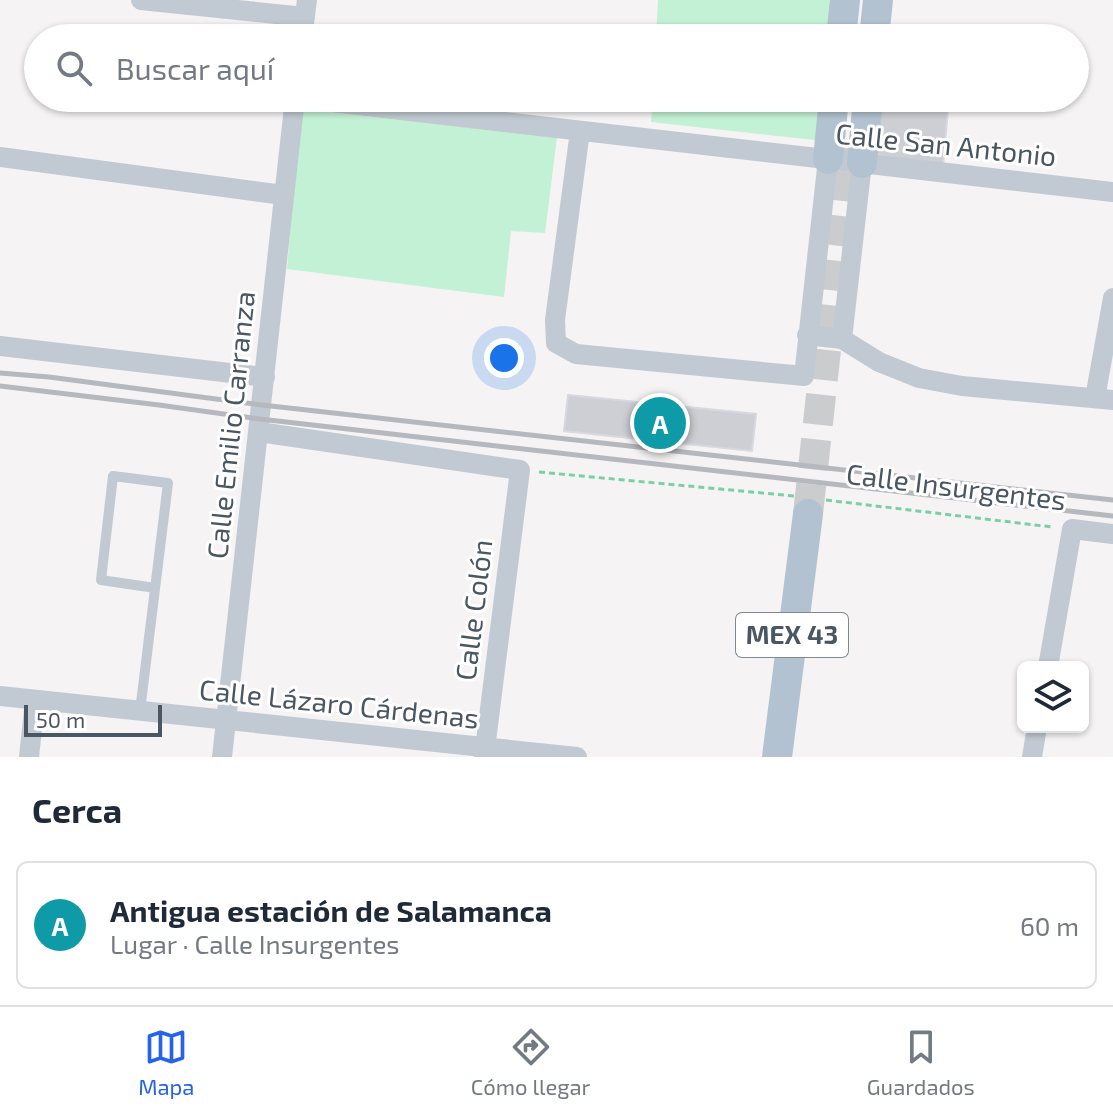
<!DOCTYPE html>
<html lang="es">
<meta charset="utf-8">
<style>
:root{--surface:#fff;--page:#f2f2f3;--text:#1f2937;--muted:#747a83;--line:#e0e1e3;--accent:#2563eb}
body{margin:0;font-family:"Exo 2",sans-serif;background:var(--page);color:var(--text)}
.controls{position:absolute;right:24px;bottom:24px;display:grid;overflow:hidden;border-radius:12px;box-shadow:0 2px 6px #0004}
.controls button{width:72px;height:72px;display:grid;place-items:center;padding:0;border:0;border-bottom:2px solid var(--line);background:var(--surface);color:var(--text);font:40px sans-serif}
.scale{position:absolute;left:24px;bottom:20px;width:138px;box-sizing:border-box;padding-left:8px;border:4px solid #4a5661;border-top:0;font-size:22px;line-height:28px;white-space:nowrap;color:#4a5661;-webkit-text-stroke:6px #fff;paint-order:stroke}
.you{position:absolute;left:504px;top:358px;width:28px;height:28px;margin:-20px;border:6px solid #fff;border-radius:50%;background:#1a73e8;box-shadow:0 0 0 12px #1a73e833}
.badge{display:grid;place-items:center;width:52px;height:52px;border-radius:50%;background:var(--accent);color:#fff;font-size:26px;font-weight:700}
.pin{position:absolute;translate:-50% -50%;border:4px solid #fff;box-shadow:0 2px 8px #0006}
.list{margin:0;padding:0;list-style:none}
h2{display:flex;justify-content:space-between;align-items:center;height:104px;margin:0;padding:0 32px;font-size:34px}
h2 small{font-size:26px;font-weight:400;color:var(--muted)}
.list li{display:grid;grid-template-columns:52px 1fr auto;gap:24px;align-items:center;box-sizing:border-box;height:128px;margin:0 16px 16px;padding:0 16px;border:2px solid var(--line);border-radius:12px}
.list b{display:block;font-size:30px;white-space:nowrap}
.list p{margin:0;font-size:26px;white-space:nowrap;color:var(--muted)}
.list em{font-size:26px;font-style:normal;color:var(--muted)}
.icon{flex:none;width:44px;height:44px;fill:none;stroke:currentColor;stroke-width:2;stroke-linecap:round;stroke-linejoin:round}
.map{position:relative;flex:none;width:1113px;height:757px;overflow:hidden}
.search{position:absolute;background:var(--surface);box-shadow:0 2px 6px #0004;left:24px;right:24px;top:24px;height:88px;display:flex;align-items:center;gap:20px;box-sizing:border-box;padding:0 28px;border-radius:44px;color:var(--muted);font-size:30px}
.sheet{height:248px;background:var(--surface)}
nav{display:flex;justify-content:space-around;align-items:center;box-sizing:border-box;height:112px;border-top:2px solid var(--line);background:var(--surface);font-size:22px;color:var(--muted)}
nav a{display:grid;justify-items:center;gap:4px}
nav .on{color:var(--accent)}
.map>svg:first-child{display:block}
</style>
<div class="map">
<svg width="1113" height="757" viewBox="0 0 1113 757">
<rect width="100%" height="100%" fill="#f5f3f3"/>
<!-- green -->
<path fill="#c3f1d5" d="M658 0H839L835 38H656Z
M653 98H828L824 141 651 122Z
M300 109 557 137 545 233 511 231 504 297 287 269Z"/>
<!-- building -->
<path fill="#cdcfd5" stroke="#d7d9de" stroke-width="2" d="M880 98 948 109 943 166 866 153Z
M568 395 756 414 752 451 564 431Z"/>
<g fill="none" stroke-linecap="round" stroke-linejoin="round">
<!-- primary-tunnel -->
<path stroke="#caccce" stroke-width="30" stroke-dasharray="30 15" stroke-linecap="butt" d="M808 514 849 140"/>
<!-- path -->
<path stroke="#7ad0a6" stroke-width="3" stroke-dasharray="6 4" stroke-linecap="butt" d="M539 472 794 496
M826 500 1052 527"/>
<!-- lane -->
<path stroke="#c1cad2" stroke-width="10" d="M140 711 168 483 113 476 101 580 155 588"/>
<!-- street -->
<path stroke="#c1cad2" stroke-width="20" d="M141 0 305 17
M302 38 307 0
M296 98 1113 192
M580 131 555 320 556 343 576 354 804 376 828 159
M0 157 283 195
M807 335 842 339 879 362 919 378 962 386 1113 400
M842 339 862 163
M0 346 265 377
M1095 398 1113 298
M259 432 520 470 484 757
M1048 667 1072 529 1113 534
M0 696 577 757
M29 757 35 700
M222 757 295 98
M1032 757 1037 727"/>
<!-- primary -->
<path stroke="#b3c2d1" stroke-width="30" d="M841 38 845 0
M874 38 878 0
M828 159 834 98
M862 163 868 98
M777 757 808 514"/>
<!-- rail -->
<path stroke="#b5b8bd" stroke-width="5" d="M0 373 49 377 262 405 1113 500
M0 386 159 405 260 419 1113 516"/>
</g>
<g text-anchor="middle" stroke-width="6" stroke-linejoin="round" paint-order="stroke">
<!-- shield labels -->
<rect fill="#fff" stroke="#808990" stroke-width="2" x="736" y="613" width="112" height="44" rx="6"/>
<g font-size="26" font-weight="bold" fill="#4a5661">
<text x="792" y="644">MEX 43</text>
</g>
<!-- street labels -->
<g font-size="28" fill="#4a5661" stroke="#fff">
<text transform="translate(946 145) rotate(6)" y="10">Calle San Antonio</text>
<text transform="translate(231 425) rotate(-84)" y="10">Calle Emilio Carranza</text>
<text transform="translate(956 487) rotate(7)" y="10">Calle Insurgentes</text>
<text transform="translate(474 610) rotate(-83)" y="10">Calle Colón</text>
<text transform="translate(339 704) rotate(6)" y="10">Calle Lázaro Cárdenas</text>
</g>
</g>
</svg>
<div class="controls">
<button><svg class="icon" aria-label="layers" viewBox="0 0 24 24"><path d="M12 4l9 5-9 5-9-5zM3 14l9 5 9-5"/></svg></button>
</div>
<div class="scale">50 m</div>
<div class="you"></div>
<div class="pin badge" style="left:660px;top:423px;background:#0f9aa8">A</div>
<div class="search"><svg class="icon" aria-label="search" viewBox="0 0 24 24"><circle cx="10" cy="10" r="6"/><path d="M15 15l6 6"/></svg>Buscar aquí</div>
</div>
<section class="sheet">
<h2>Cerca<small></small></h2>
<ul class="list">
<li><span class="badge" style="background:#0f9aa8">A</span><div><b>Antigua estación de Salamanca</b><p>Lugar · Calle Insurgentes</p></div><em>60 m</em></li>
</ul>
</section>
<nav>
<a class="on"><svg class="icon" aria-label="map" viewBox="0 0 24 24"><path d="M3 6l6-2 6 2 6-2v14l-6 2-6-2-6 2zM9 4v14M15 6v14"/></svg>Mapa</a>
<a><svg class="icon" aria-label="directions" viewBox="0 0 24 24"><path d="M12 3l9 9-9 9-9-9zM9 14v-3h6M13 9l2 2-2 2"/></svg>Cómo llegar</a>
<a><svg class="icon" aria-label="saved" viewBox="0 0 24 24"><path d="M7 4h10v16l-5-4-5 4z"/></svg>Guardados</a>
</nav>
